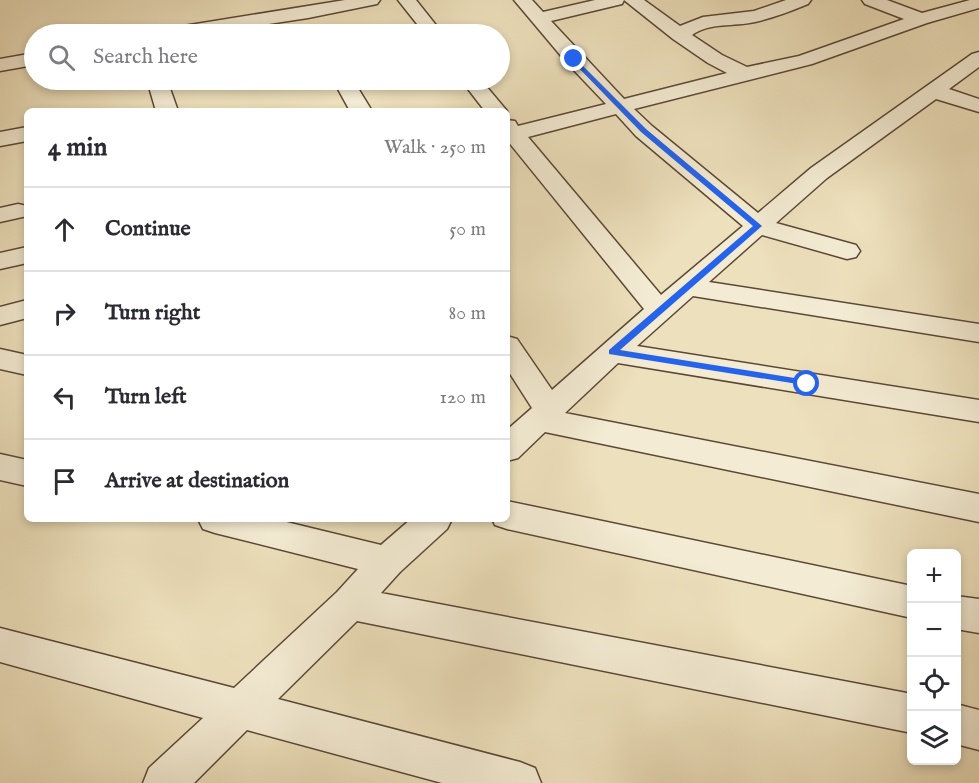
<!DOCTYPE html>
<meta charset="utf-8">
<style>
:root{--surface:#fff;--page:#f7f7f7;--text:#2b2b33;--muted:#7c7c81;--line:#e1e1e2}
body{margin:0;font-family:"IM FELL English",serif;background:var(--page);color:var(--text)}
.controls{position:absolute;right:18px;bottom:18px;display:grid;overflow:hidden;border-radius:9px;box-shadow:0 3px 9px #0003}
.controls button{width:54px;height:54px;display:grid;place-items:center;padding:0;border:0;border-bottom:2px solid var(--line);background:var(--surface);color:var(--text);font:30px sans-serif}
.stop{position:absolute;width:18px;height:18px;margin:-14px;border:4px solid #2563eb;border-radius:50%;background:#fff}
.stop.end{background:#2563eb;border-color:#fff;box-shadow:0 2px 6px #0008}
.list{margin:0;padding:0;list-style:none}
h2{display:flex;justify-content:space-between;align-items:center;height:78px;margin:0;padding:0 24px;font-size:26px}
h2 small{font-size:20px;font-weight:400;color:var(--muted)}
.list li{display:grid;grid-template-columns:39px 1fr auto;gap:18px;align-items:center;box-sizing:border-box;height:84px;padding:0 24px;border-top:2px solid var(--line)}
.list b{display:block;font-size:22px;white-space:nowrap}
.list em{font-size:20px;font-style:normal;color:var(--muted)}
.icon{flex:none;width:33px;height:33px;fill:none;stroke:currentColor;stroke-width:2;stroke-linecap:round;stroke-linejoin:round}
.map{position:relative;flex:none;width:979px;height:783px;overflow:hidden}
.search{position:absolute;background:var(--surface);box-shadow:0 3px 9px #0003;left:24px;top:24px;width:486px;height:66px;display:flex;align-items:center;gap:15px;box-sizing:border-box;padding:0 21px;border-radius:33px;color:var(--muted);font-size:22px}
.panel{position:absolute;background:var(--surface);box-shadow:0 3px 9px #0003;left:24px;top:108px;width:486px;height:414px;border-radius:9px}
.map>svg:first-child{display:block}
</style>
<div class="map">
<svg width="979" height="783" viewBox="0 0 979 783">
<rect width="100%" height="100%" fill="#ede0bc"/>
<filter id="stains"><feTurbulence type="fractalNoise" baseFrequency=".00333" numOctaves="4"/><feColorMatrix values="0 0 0 0 .2 0 0 0 0 .09 0 0 0 0 .02 0 0 0 .5 -.17"/></filter>
<radialGradient id="worn" r=".72"><stop offset=".6" stop-color="#630" stop-opacity="0"/><stop offset="1" stop-color="#630" stop-opacity=".3"/></radialGradient>
<g fill="none" stroke-linecap="round" stroke-linejoin="round">
<defs>
<path id="minor" d="M345 0H380L377 4 308 18 204 34H162L164 30 171 28Z
M398 0H416L443 34H425Z
M514 0H532L543 12 595 0H644L680 26 703 17 754 11 786 0H811L808 4C791 11 773 18 755 22 734 27 710 22 692 35L722 55 747 67 799 56 904 19 865 4 862 0H887L922 13 970 0H979V8L927 23 812 64 634 109 652 126 758 213 811 168 972 54 979 52V67L949 89 979 99V112L936 99 827 178 776 223 856 245 860 251 856 257 847 259 762 235 709 282 979 324V342L693 296 637 346 979 400V422L618 363 565 413 979 494V522L545 432 518 458 507 461V430L532 408 507 369V336L517 339 552 390 644 309 507 140V120L515 121 518 126 606 104 567 63ZM624 0 673 39 708 63 727 73 624 99 551 21 622 4ZM616 114 636 136 743 226 661 295 528 137Z
M34 53V65L0 71V59Z
M147 80H167L178 111H156Z
M333 80H353L372 111H350Z
M461 80H481L507 111H485Z
M27 127V141L0 146V132Z
M18 204 27 206V216L0 222V208Z
M27 247V263L0 269V253Z
M27 300V318L0 325V307Z
M0 349 27 355V375L0 369Z
M0 454 27 460V486L0 480Z
M507 501 912 586V618L507 529 495 525 492 519H507Z
M198 519H274L381 545 411 519H452L447 529 400 572 381 593 912 694V733L357 621 278 699 520 762 535 768 541 783H442L247 730 194 783H143L149 768 203 718 0 662V628L234 688 337 592 358 569 215 533 203 529Z
M956 596 979 599V633L956 629Z
M956 704 979 710V750L956 744Z"/>
</defs>
<!-- minor casing -->
<use href="#minor" stroke="#5b4836" stroke-width="3"/>
<!-- minor -->
<use href="#minor" fill="#f3ebd3" fill-rule="evenodd"/>
</g>
<!-- route -->
<path fill="#2563eb" d="M574 57 646 129 762 226 620 350 807 380 812 384 810 386 609 354V350L753 226 641 132 571 60Z"/>
<rect width="100%" height="100%" filter="url(#stains)"/>
<rect width="100%" height="100%" fill="url(#worn)"/>
</svg>
<div class="controls">
<button>+</button>
<button>−</button>
<button><svg class="icon" aria-label="locate" viewBox="0 0 24 24"><circle cx="12" cy="12" r="6"/><path d="M12 2v4M12 18v4M2 12h4M18 12h4"/></svg></button>
<button><svg class="icon" aria-label="layers" viewBox="0 0 24 24"><path d="M12 4l9 5-9 5-9-5zM3 14l9 5 9-5"/></svg></button>
</div>
<div class="stop" style="left:807px;top:384px"></div>
<div class="stop end" style="left:574px;top:59px"></div>
<div class="search"><svg class="icon" aria-label="search" viewBox="0 0 24 24"><circle cx="10" cy="10" r="6"/><path d="M15 15l6 6"/></svg>Search here</div>
<section class="panel">
<h2>4 min<small>Walk · 250 m</small></h2>
<ul class="list">
<li><svg class="icon" aria-label="ahead" viewBox="0 0 24 24"><path d="M12 20V5M6 11l6-6 6 6"/></svg><div><b>Continue</b></div><em>50 m</em></li>
<li><svg class="icon" aria-label="right" viewBox="0 0 24 24"><path d="M7 20v-9h11M14 6l5 5-5 5"/></svg><div><b>Turn right</b></div><em>80 m</em></li>
<li><svg class="icon" aria-label="left" viewBox="0 0 24 24"><path d="M17 20v-9H6M10 6l-5 5 5 5"/></svg><div><b>Turn left</b></div><em>120 m</em></li>
<li><svg class="icon" aria-label="arrive" viewBox="0 0 24 24"><path d="M6 21V4h12l-3 4 3 4H6"/></svg><div><b>Arrive at destination</b></div></li>
</ul>
</section>
</div>
